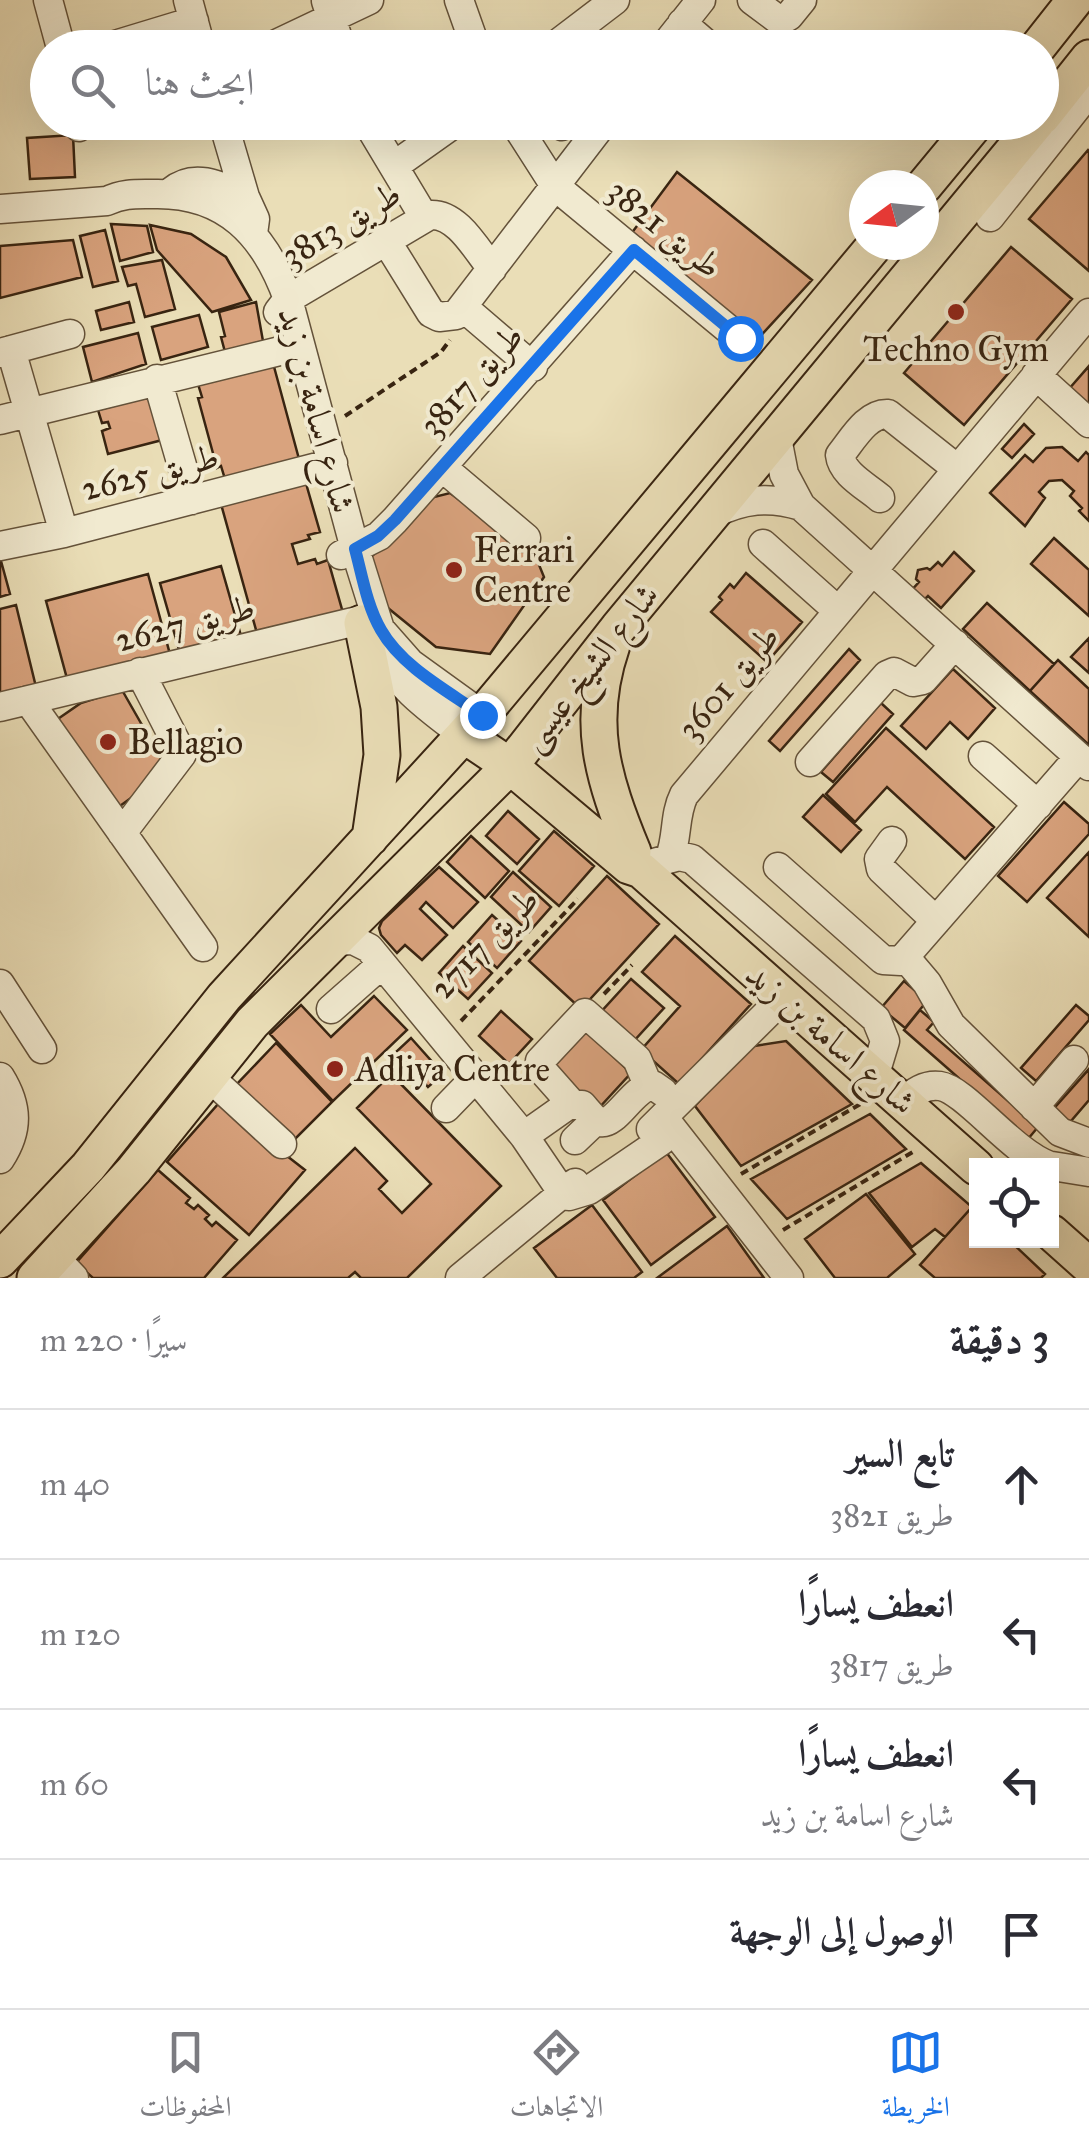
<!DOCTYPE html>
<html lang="ar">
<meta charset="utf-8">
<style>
:root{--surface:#fff;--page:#f7f7f7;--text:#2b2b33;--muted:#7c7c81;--line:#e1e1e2;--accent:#1a73e8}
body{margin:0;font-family:"IM FELL Great Primer",Amiri,serif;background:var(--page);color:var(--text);direction:rtl}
.controls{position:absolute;right:30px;bottom:30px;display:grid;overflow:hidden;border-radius:0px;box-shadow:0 10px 40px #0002}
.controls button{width:90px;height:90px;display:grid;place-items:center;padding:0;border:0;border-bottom:2px solid var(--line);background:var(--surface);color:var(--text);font:50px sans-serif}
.compass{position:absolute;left:849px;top:170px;width:90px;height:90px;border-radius:50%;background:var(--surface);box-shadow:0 10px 40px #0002;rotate:255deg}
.stop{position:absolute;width:30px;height:30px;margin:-22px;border:8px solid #1a73e8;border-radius:50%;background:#fff}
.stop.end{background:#1a73e8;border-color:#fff;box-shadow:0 2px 10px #0008}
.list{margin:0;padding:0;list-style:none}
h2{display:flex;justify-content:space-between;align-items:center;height:130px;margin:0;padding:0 40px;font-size:42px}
h2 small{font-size:32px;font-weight:400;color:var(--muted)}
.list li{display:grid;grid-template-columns:65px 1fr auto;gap:30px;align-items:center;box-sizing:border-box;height:150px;padding:0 40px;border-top:2px solid var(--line)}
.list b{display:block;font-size:38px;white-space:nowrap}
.list p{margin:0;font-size:32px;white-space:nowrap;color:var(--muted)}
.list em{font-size:32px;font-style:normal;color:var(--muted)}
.icon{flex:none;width:55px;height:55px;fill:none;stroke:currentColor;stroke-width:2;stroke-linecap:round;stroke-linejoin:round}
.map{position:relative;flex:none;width:1089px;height:1278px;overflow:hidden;direction:ltr}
.search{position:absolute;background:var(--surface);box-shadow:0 10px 40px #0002;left:30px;right:30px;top:30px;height:110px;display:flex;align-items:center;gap:25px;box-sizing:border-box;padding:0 35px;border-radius:55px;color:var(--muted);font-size:38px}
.sheet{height:730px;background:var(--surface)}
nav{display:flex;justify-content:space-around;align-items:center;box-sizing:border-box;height:140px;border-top:2px solid var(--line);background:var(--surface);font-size:28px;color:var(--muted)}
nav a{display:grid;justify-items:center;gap:5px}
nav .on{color:var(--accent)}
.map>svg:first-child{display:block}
</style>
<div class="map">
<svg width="1089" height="1278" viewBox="0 0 1089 1278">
<rect width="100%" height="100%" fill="#eadeb7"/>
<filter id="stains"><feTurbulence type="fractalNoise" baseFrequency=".002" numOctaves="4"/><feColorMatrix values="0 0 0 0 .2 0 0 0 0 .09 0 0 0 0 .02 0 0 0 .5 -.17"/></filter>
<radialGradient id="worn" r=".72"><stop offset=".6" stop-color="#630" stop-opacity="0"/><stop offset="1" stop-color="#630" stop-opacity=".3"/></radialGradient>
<!-- building -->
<path fill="#d9a37e" stroke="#382411" stroke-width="2.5" d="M73 135 75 177 30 179 27 138Z
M1088 150 1089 151V271L1029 219Z
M677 172 812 280 754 343 628 238Z
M111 224 147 226 153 252 120 261Z
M150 225 191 234 226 257 251 300 212 312 157 250Z
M105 230 118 281 93 287 80 236Z
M73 240 82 277 0 298V246Z
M1011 247 1072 299 964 425 904 373Z
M162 260 175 309 145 317 136 284 128 286 122 267Z
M129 302 134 322 101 330 96 311Z
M256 302 263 341 225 352 221 337 225 336 219 312Z
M199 315 208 347 161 360 152 327Z
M138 333 146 364 92 382 83 347Z
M273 363 299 459 225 479 221 466 217 468 198 398 202 397 198 384Z
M1089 366V408L1068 390Z
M159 394 170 438 108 454 102 431 110 428 108 422 102 423 98 410Z
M1024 424 1034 434 1012 458 1002 449Z
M1062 447 1078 461 1086 452 1089 455V521L1079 511 1082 508 1070 496 1074 491 1062 480 1049 481 1039 492 1045 498 1025 526 990 493 1025 455 1033 462 1046 448Z
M305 480 320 532 308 535 310 539 292 544 298 564 315 559 317 564 328 560 343 613 258 637 221 504Z
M450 493 535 555 544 577 490 654 436 647 372 595 367 562 422 500Z
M1054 538 1089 570V616L1031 564Z
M954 552 974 571 941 608 928 596 921 603 909 593 919 582 916 579 918 570 927 568 930 570 938 562 942 566Z
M1 561 10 594 0 597V562Z
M221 566 241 636 180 653 160 583Z
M746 573 802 622 767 662 711 612 722 600 719 597 730 584 734 588Z
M148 574 171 658 69 686 46 601Z
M987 603 1054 664 1030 691 963 629Z
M16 605 36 687 0 696V609Z
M1089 638V673L1071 657Z
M849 649 860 660 780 751 769 741Z
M1058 660 1089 689V745L1030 691Z
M953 669 995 708 968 739 950 722 926 749 901 726Z
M122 690 162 760 149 785 113 811 52 723 81 703Z
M881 703 893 714 833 782 821 772Z
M886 728 994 827 965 859 887 787 855 822 826 794Z
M823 795 861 830 841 852 803 817Z
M1064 802 1089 824V834L1027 902 998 876Z
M508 811 539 839 517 864 486 836Z
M554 831 594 866 559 906 519 871Z
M471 836 509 871 485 898 447 862Z
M1089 852V937L1047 898Z
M439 867 478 902 453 928 426 902 420 909 447 935 422 960 405 945 397 953 381 935 379 928 382 921Z
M513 872 551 907 529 932 491 897Z
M607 876 659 924 581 1009 529 961Z
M492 915 521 941 497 968 468 942Z
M675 936 751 1004 679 1084 641 1050 680 1006 642 972Z
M463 946 492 973 468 999 439 973Z
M631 979 664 1008 633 1042 600 1013Z
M904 981 927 1001 905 1028 881 1008Z
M374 996 407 1030 333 1101 270 1034 301 1005 331 1037Z
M1076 1005 1089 1016V1020L1036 1081 1021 1068Z
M920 1010 934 1022 927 1030 1038 1127 1028 1139 904 1030Z
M501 1011 532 1039 509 1064 479 1036Z
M583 1028 631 1073 598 1109 550 1064Z
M411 1038 443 1074 428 1087 397 1051Z
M786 1041 852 1104 741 1166 695 1106 748 1047Z
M276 1043 332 1102 293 1141 236 1085Z
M1089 1069V1100L1065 1128 1049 1114Z
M391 1074 501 1186 407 1278H361L355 1272 348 1278H223L355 1148 387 1181 379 1189 402 1213 431 1184 357 1108Z
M219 1103 305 1170 249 1235 167 1162Z
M870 1114 906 1149 787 1219 751 1179Z
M666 1152 715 1217 651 1265 603 1200Z
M921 1163 972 1207 945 1237 935 1229 912 1247 869 1193Z
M158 1170 190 1198 186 1203 194 1209 198 1205 209 1215 205 1219 212 1226 216 1222 237 1240 204 1278H93L76 1263Z
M866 1194 915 1254 887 1278H835L805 1239Z
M592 1205 642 1272 634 1278H557L534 1248Z
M972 1207 976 1211V1240H1009L1045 1274 1041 1278H935L920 1265Z
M727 1226 764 1278H657Z"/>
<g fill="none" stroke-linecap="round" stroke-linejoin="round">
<defs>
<path id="minor" d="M48 0 61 48
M188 0 201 48
M459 0 476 48
M752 0 780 21 789 16 802 0
M326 1 341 48
M682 23 711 48
M105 48 194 21
M268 48 369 0
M552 48 615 0
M663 48 701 0
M78 122 79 127
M223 122 245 197
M367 122 424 217
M514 122 555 186 739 338
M560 122 562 126
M394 166 456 122
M172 191C195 172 221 186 245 197L255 219 253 234
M0 209 107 201C123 193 136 194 153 194 226 192 265 235 288 299L355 549 380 629 410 663 482 715
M990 217 1089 92
M387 242 431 313 439 317 456 315 604 122
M464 308 533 367
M278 312 288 299 430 215C457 213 476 249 492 269
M11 350 64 533
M0 353 70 334
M1036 375 1089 423
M157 379 192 500
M0 420 284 350
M777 438 784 474 801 506 1089 766
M443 468 526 538
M880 498C866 486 842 474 840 455 853 439 867 413 888 414L956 468
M713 514C743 499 769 496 801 506
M763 544 837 610
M0 546 64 533 333 463
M341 555 379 536 395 520 633 250
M371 640C393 682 427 708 464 735
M28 700 203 947
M0 707 361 620
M983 756 1038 805
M810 762 887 675 894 672 913 682 923 680 955 644
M122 833 182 754 140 672
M892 841 879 859 881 869 936 921
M670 857C678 836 674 815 684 795L1089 313
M654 863 679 856 692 859 876 1019 885 1041 875 1074
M778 867 883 960 901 961 1079 757
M336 941 353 940 369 948 524 1136 562 1192 569 1196 589 1190 661 1141 664 1118
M905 957 927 983 951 1025 1060 1132 1089 1143
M0 984 42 1049
M331 1009 382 964
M207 1075 282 1144
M0 1077C18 1106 19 1130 0 1159
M904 1102C914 1092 925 1084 940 1086 966 1090 1011 1152 1050 1166
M572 1104 541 1069 540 1061 585 1013 637 1059 648 1085
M1034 1107 1074 1060
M446 1108 476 1077
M664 1118 789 1278
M651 1129 785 996
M524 1136 568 1105H582C586 1109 594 1120 600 1122 616 1126 633 1087 653 1085L663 1092
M575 1140 596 1120
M1052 1166 1089 1172
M55 1258 74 1278
M460 1278 575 1183"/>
<path id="major" d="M1037 48 1075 0
M1042 117 1089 58
M924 186 977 122
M362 623 379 707 382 755 370 838
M612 645C585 723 603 779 633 852
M464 735 510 766 629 866 641 870 976 1167
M1052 1233 1089 1266
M0 1260 88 1167 224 997 482 715 875 245
M35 1278 134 1170 252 1023 510 766 618 628 1037 122"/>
</defs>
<!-- minor casing -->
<use href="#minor" stroke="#64523a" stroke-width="31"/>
<!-- major casing -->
<use href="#major" stroke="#382411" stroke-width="39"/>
<!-- path -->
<path stroke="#382411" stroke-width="4" stroke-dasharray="8 5" stroke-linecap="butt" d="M345 416 441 352 450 340
M604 994 632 965
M461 1021 578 899
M741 1174 862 1103
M783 1230 916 1150"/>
<!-- minor -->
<use href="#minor" stroke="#f1ead0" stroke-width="28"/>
<!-- major -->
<use href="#major" stroke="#eadeb7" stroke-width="35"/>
</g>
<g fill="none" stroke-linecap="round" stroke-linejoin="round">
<!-- route -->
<path stroke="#1a73e8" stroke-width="12" d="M482 715C448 691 402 667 381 630 367 606 362 575 355 549L378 536 395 520 634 250 740 338"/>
</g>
<!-- markers -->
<g fill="#8f2418" stroke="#f1ead0" stroke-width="4">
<circle cx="956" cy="312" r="10"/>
<circle cx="454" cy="570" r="10"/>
<circle cx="108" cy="742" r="10"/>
<circle cx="335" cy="1069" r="10"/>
</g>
<g text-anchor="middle" stroke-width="8" stroke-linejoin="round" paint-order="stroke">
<!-- street labels -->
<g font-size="35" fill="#382411" stroke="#f1ead0">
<text transform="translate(341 224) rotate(-31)" y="12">طريق 3813</text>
<text transform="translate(665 228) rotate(39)" y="12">طريق 3821</text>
<text transform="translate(471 380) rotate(-48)" y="12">طريق 3817</text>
<text transform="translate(317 410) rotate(75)" y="12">شارع اسامة بن زيد</text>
<text transform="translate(150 472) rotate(-14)" y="12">طريق 2625</text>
<text transform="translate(185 623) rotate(-14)" y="12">طريق 2627</text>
<text transform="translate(589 667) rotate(-52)" y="12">شارع الشيخ عيسى</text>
<text transform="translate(728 682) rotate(-50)" y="12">طريق 3601</text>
<text transform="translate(484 943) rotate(-46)" y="12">طريق 2717</text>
<text transform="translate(831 1038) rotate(41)" y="12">شارع اسامة بن زيد</text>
</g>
<!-- poi labels -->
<g font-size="35" fill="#382411" stroke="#f1ead0" text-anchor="start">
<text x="956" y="361" text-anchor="middle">Techno Gym</text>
<text x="474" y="562">Ferrari<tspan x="474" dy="40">Centre</tspan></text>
<text x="128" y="754">Bellagio</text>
<text x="355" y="1081">Adliya Centre</text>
</g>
</g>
<rect width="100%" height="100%" filter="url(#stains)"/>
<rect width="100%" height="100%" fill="url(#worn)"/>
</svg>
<div class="controls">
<button><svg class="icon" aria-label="locate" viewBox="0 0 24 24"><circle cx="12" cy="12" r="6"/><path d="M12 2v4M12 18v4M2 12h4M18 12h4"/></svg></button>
</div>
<svg class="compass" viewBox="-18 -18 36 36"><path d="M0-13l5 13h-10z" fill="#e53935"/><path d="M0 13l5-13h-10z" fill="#7c7c81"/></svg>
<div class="stop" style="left:740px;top:338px"></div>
<div class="stop end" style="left:482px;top:715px"></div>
<div class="search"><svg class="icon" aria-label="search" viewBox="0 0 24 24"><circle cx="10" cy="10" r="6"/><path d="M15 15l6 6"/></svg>ابحث هنا</div>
</div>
<section class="sheet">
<h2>3 دقيقة<small>سيرًا · 220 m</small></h2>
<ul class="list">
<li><svg class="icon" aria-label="ahead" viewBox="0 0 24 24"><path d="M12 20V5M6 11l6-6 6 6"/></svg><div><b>تابع السير</b><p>طريق 3821</p></div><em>40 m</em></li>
<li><svg class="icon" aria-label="left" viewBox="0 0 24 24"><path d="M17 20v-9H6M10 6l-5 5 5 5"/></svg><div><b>انعطف يسارًا</b><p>طريق 3817</p></div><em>120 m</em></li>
<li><svg class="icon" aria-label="left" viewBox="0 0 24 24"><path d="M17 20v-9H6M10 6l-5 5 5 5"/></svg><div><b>انعطف يسارًا</b><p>شارع اسامة بن زيد</p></div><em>60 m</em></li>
<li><svg class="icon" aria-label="arrive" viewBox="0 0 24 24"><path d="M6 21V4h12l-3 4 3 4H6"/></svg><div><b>الوصول إلى الوجهة</b></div></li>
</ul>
</section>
<nav>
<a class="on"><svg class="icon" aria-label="map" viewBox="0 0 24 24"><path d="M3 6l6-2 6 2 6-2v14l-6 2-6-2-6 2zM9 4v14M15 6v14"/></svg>الخريطة</a>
<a><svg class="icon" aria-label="directions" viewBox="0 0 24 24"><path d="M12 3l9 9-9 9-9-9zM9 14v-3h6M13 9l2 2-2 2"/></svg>الاتجاهات</a>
<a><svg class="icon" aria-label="saved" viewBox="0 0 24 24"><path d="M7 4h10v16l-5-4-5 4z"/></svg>المحفوظات</a>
</nav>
